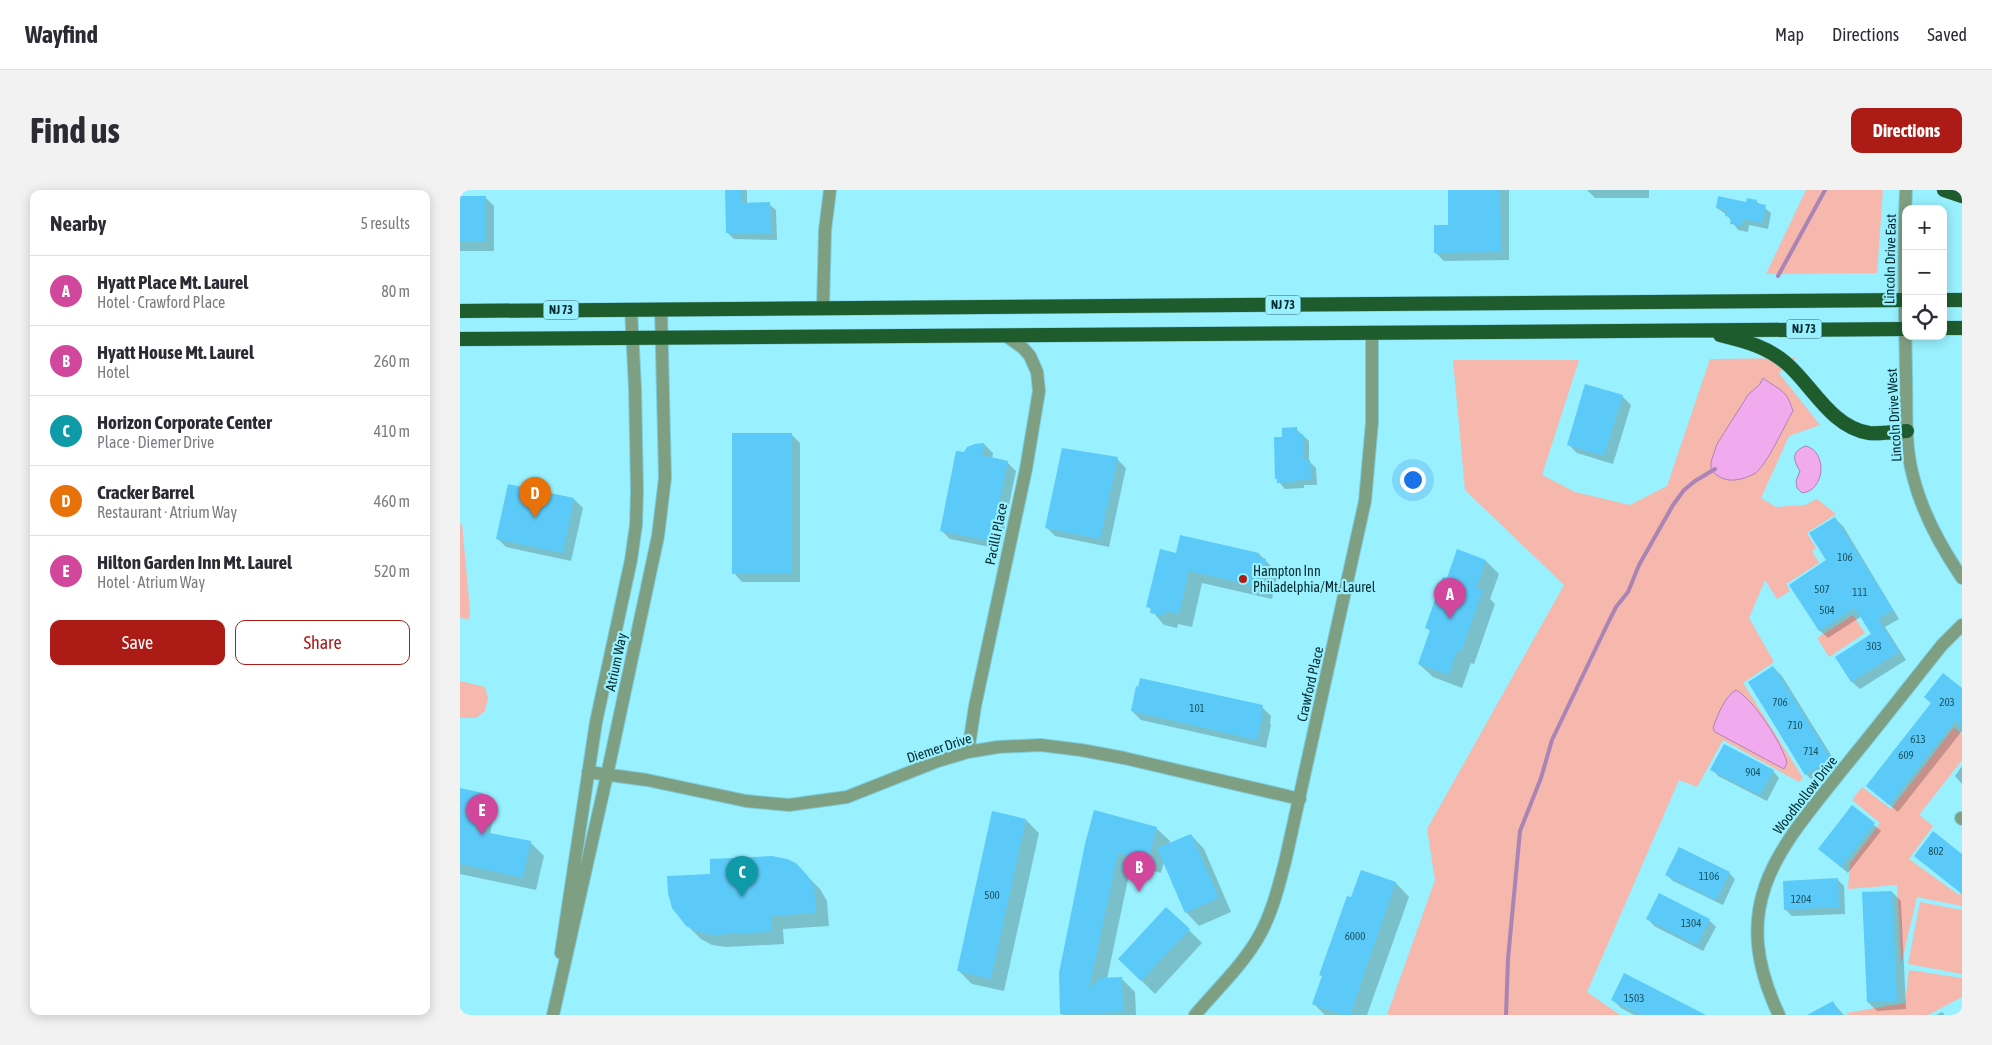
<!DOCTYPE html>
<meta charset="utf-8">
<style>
:root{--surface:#fff;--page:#f2f2f3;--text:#2b2b33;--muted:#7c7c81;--line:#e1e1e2;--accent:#ac1b16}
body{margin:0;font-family:"Asap Condensed",sans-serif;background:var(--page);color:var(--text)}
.controls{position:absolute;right:15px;top:15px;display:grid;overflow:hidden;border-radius:10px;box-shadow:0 2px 12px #0003}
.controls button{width:45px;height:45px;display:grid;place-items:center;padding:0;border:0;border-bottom:1px solid var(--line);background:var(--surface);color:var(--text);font:25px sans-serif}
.you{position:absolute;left:952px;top:289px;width:18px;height:18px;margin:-12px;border:4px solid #fff;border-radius:50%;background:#1a73e8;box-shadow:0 0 0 8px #1a73e833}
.badge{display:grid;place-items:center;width:32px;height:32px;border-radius:50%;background:var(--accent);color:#fff;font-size:16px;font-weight:700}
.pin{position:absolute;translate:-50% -41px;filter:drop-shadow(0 1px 2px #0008)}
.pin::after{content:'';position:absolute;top:26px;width:18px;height:15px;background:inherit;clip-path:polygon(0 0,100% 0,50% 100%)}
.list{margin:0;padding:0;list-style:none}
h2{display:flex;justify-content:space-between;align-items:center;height:65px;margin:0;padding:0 20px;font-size:21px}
h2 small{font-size:16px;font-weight:400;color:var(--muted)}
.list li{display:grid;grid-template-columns:32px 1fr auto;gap:15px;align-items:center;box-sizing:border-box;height:70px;padding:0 20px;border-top:1px solid var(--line)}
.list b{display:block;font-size:19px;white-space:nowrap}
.list p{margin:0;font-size:16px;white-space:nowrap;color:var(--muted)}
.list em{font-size:16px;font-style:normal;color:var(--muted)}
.actions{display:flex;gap:10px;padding:15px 20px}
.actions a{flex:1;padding:11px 0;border:1px solid var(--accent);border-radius:10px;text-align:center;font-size:18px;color:var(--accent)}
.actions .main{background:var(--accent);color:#fff}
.icon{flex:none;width:28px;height:28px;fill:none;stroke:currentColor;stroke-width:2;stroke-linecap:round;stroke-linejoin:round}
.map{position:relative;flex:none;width:1502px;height:825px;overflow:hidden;border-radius:10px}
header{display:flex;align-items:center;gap:30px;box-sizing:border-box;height:70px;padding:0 25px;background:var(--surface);border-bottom:1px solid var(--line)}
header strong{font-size:24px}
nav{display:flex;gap:28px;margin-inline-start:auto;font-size:18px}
.intro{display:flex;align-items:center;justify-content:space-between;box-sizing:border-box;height:120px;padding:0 30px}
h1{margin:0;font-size:35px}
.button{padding:12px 22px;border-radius:10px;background:var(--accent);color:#fff;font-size:18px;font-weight:700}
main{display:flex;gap:30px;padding:0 30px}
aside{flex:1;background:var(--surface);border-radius:10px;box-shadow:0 2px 12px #0003}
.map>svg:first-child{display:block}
</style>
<header>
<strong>Wayfind</strong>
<nav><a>Map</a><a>Directions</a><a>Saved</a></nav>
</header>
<div class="intro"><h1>Find us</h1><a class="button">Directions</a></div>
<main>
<aside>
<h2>Nearby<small>5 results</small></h2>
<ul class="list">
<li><span class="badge" style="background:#d1479c">A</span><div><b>Hyatt Place Mt. Laurel</b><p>Hotel · Crawford Place</p></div><em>80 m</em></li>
<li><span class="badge" style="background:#d1479c">B</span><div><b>Hyatt House Mt. Laurel</b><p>Hotel</p></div><em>260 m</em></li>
<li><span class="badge" style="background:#0f9aa8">C</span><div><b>Horizon Corporate Center</b><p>Place · Diemer Drive</p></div><em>410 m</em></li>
<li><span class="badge" style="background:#e8710a">D</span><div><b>Cracker Barrel</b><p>Restaurant · Atrium Way</p></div><em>460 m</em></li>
<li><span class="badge" style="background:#d1479c">E</span><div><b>Hilton Garden Inn Mt. Laurel</b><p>Hotel · Atrium Way</p></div><em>520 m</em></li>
</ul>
<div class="actions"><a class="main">Save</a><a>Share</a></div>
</aside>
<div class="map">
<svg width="1502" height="825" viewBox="0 0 1502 825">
<rect width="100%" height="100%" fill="#99f0fe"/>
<!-- green -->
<path fill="#f6b7ad" d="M1346 0H1423L1417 83 1306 84Z
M1336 168 1319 183 1360 235 1329 246 1301 308 1316 317 1345 315 1357 309 1376 324 1347 343 1356 358 1352 361 1359 373 1326 394 1330 401 1317 409 1305 390 1289 428 1314 472 1283 493 1343 588 1339 592 1263 550 1237 597 1219 590 1127 802 1160 825H927L975 690 967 639 1104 395 1005 300 993 170H1119L1082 285 1115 302 1170 315 1207 296 1250 169Z
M0 333 2 334 10 420 9 429 0 428Z
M1393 425 1405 443 1369 467 1357 448Z
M0 491 25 497 28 508 25 521 16 528H0Z
M1494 537 1502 544V570L1459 625 1473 636 1449 669 1499 705 1502 701V716L1457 707 1441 775 1437 695 1388 699 1390 673 1420 633 1392 610 1402 597 1431 619Z
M1460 712 1502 720V784L1448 774Z
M1449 780 1502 788V807L1468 825H1388L1386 823 1445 813Z"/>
<!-- water -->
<path fill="#f1aaed" stroke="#a984b4" d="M1303 188C1320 201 1326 198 1333 221 1324 236 1307 276 1294 284 1288 287 1282 289 1275 290 1266 291 1256 287 1251 279V272L1257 254 1288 205 1300 194Z
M1346 256C1368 262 1365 301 1342 303L1337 298 1336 291 1340 281C1333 270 1331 261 1346 256Z
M1276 500C1294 510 1322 553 1327 573L1324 579 1255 542 1253 538C1257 526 1265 506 1276 500Z"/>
<!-- shadow -->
<path fill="#0003" d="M267 0H287V14H309L316 20 317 50 274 49 267 42Z
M989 0H1049V70L984 71 975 62 989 37Z
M1127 0H1189V8H1135Z
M0 7H25L34 16V61H0Z
M1296 11 1311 23 1308 39 1289 35 1288 42 1278 40 1267 25 1257 18Z
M1162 206 1171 215 1153 274 1117 263 1108 254Z
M836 239 849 251V271L856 278 857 295H844V298L825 299 819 292 823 248Z
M331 244 340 253V392H282L274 383Z
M524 254 533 263 532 269 547 272 556 281 540 359 490 349 481 340 505 263 515 255Z
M657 269 666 278 649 357 595 346 586 337Z
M114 309 123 318 111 371 46 357 37 348Z
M1375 329 1383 336 1439 429 1425 437 1446 470 1400 499 1392 492 1377 467 1413 444 1402 426 1368 448 1360 441 1330 395 1368 371Z
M717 364H799L818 383 812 409 742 393 732 437 718 434 717 438 704 435 688 416Z
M1026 371 1039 384 1030 409 1035 414 1014 474 1011 473 1002 498 973 487 959 474 971 442 966 437 987 390Z
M1313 477 1322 486 1379 578 1355 593 1346 584Z
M1502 499V541L1438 622 1407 596Z
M802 517 811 526 810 533 811 535 806 558 681 530 672 521Z
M1502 576V594L1495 586Z
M1252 579 1313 581 1319 588 1307 611 1258 586Z
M0 599 22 604 36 617 30 644 70 652 84 666 76 700 0 684Z
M1393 617 1421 641 1388 683 1359 659Z
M566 630 579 643 544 801 512 794 499 781Z
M696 638 710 651 709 655 731 645 744 659 771 722 739 736 726 722 704 672 701 683 671 675 647 789H662L675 802 676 825H603L601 824 626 655Z
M335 674 360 699 367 711 369 736 323 739 324 754 266 757 252 755 241 749 227 735 252 685Z
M901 681 936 693 949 707 907 825H865L854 814Z
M1269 683 1275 689 1263 715 1213 691 1207 685Z
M1378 690 1384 696 1385 724 1332 726 1325 719Z
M1432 702 1441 711 1446 819 1417 821 1408 812Z
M1188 729 1249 730 1256 737 1243 761 1194 736Z
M729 740 742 753 695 804 673 782Z
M1153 810 1243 825H1174L1161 818Z
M1373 813 1384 825H1349Z
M1482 822 1485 825H1476Z"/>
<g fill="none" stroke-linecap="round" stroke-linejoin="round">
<!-- stream -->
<path stroke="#a984b4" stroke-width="4" d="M1318 86 1365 0
M1046 825 1048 769 1060 641 1081 588 1092 550 1147 435 1156 417 1168 402 1179 375 1213 315 1224 300 1235 291 1255 279"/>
</g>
<!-- building -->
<path fill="#5ccaf8" d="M265 0H281V13L310 12 311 44 266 43Z
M988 0H1040L1041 62 974 63V35H988Z
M0 6H26V52H0Z
M1258 6 1286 12 1287 8 1297 10 1296 13 1306 15 1302 33 1283 29 1282 36 1270 34 1271 27 1265 26 1266 20 1256 18Z
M1125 194 1163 205 1144 266 1107 255Z
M837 237V244H843V270H850L851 289H837V292L817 293V289H815L814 247H822V238Z
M272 243H332V383L272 384Z
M524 253 522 265 548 271 531 351 480 341 496 261 504 262 507 257 515 254Z
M602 258 658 267 640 349 585 338Z
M48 294 114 308 103 363 36 349Z
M1375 327 1433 420 1418 429 1439 462 1391 492 1375 467 1411 444 1395 418 1359 441 1329 395 1366 370 1349 343Z
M720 345 799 363 798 367 806 369 799 397 729 381 719 424 705 421 704 426 690 423 691 418 686 417 700 359 716 363Z
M997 359 1026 370 1016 398 1023 400 1001 462 997 460 989 485 958 474 970 440 965 438 983 387 987 388Z
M1313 476 1371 569 1345 585 1288 492Z
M1483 483 1502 498V537L1495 531 1429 615 1406 596 1471 513 1464 507Z
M680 488 803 515 801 524H803L797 550 671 521 676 496 678 497Z
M1264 554 1314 580 1300 605 1250 580Z
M0 598 23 603 15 640 71 651 63 688 0 674Z
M1392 615 1415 633 1381 677 1358 659Z
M634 620 697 637 688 671 658 663 629 800 640 788 662 787 663 822 600 824 599 783 625 654Z
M532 621 566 629 531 789 497 781Z
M1473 641 1502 664V704L1454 666Z
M731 644 759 708 725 723 697 658Z
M1219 657 1270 682 1256 710 1205 685Z
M312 666 327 669 336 673 347 685 354 696 356 723 311 726V742L252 745 238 742 226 736 212 718 208 703 207 686 250 684V669Z
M901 680 936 692 890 825H883L852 814 862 786 859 785 887 706 891 707Z
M1378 688 1379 717 1324 720 1323 691Z
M1432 701 1437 811 1407 812 1402 702Z
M1199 703 1250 729 1237 755 1186 729Z
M706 717 730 739 681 791 658 769Z
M1164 783 1246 825H1181L1151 810Z
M1373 811 1381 825H1347Z"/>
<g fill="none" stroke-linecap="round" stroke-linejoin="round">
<defs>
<path id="minor" d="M363 118 365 40 370 0
M508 562 515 516 566 279 579 201 577 182 570 166 563 158 545 145
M128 582 187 590 286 611 329 615 387 607 478 571 508 562 538 557 580 555 621 560 664 568 840 609
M1501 628 1502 629
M101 763 136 532 171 370 176 335 177 300 175 198 171 120
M93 825 147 585 198 346 205 288 201 119
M735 825C756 800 781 777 798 748 812 724 818 698 825 672L905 311 912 232V142
M1319 825C1266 713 1319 659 1387 574 1419 535 1450 495 1482 455L1502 435"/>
<path id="tertiary" d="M1446 0C1443 61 1445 122 1446 183 1447 217 1444 253 1453 286 1462 323 1481 357 1502 388"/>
<path id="trunk" d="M1484 0 1502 6
M1483 110H1502
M0 121 1446 110
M1483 138H1502
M1260 145C1284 151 1306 156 1326 173 1352 195 1371 237 1409 243 1421 244 1435 242 1447 241
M0 149 1446 139"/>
</defs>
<!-- minor casing -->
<use href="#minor" stroke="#7eccd9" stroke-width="14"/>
<!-- tertiary casing -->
<use href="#tertiary" stroke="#7eccd9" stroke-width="14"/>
<!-- trunk casing -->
<use href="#trunk" stroke="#7eccd9" stroke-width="15"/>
<!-- minor -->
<use href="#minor" stroke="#7f9f83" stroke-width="12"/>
<!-- tertiary -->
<use href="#tertiary" stroke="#7f9f83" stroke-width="12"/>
<!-- trunk -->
<use href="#trunk" stroke="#1e5c2e" stroke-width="14"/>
</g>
<!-- markers -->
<circle fill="#ac1b16" stroke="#99f0fe" stroke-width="2" cx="783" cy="389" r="5"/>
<g text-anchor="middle" stroke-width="4.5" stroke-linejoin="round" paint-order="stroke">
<!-- number labels -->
<g font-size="11" fill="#185261">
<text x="1385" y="371">106</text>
<text x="1362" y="403">507</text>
<text x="1400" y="406">111</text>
<text x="1367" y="424">504</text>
<text x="1414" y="460">303</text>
<text x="1320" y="516">706</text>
<text x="1487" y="516">203</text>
<text x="737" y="522">101</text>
<text x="1335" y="539">710</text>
<text x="1458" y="553">613</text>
<text x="1351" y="565">714</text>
<text x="1446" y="569">609</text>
<text x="1293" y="586">904</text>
<text x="1476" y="665">802</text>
<text x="1249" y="690">1106</text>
<text x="532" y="709">500</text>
<text x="1341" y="713">1204</text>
<text x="1231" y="737">1304</text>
<text x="895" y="750">6000</text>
<text x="1174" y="812">1503</text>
</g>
<!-- shield labels -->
<g fill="#99f0fe" stroke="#2f656d" stroke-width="1">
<rect x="805.5" y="105.5" width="35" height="19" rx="4"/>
<rect x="83.5" y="110.5" width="35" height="19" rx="4"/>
<rect x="1326.5" y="129.5" width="35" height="19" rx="4"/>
</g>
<g font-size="12" font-weight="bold" fill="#022a2f">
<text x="823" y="119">NJ 73</text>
<text x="101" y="124">NJ 73</text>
<text x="1344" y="143">NJ 73</text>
</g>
<!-- street labels -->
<g font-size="14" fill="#022a2f" stroke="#99f0fe">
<text transform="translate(1430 69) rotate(-89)" y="5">Lincoln Drive East</text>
<text transform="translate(1434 225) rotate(-93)" y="5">Lincoln Drive West</text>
<text transform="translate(536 344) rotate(-78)" y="5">Pacilli Place</text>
<text transform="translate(156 472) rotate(-78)" y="5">Atrium Way</text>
<text transform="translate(850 494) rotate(-77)" y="5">Crawford Place</text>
<text transform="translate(479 558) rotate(-18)" y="5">Diemer Drive</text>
<text transform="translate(1345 605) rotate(-52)" y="5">Woodhollow Drive</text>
</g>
<!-- poi labels -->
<g font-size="14" fill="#022a2f" stroke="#99f0fe" text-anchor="start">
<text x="793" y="386">Hampton Inn<tspan x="793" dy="16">Philadelphia/Mt. Laurel</tspan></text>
</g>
</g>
</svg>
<div class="controls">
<button>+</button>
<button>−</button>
<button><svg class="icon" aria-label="locate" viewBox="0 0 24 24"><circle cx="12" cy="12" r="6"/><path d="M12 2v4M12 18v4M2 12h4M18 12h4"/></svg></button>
</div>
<div class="you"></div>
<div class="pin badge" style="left:990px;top:429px;background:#d1479c">A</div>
<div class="pin badge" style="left:679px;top:702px;background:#d1479c">B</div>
<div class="pin badge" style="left:282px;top:707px;background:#0f9aa8">C</div>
<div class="pin badge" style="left:75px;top:328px;background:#e8710a">D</div>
<div class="pin badge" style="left:22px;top:645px;background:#d1479c">E</div>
</div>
</main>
